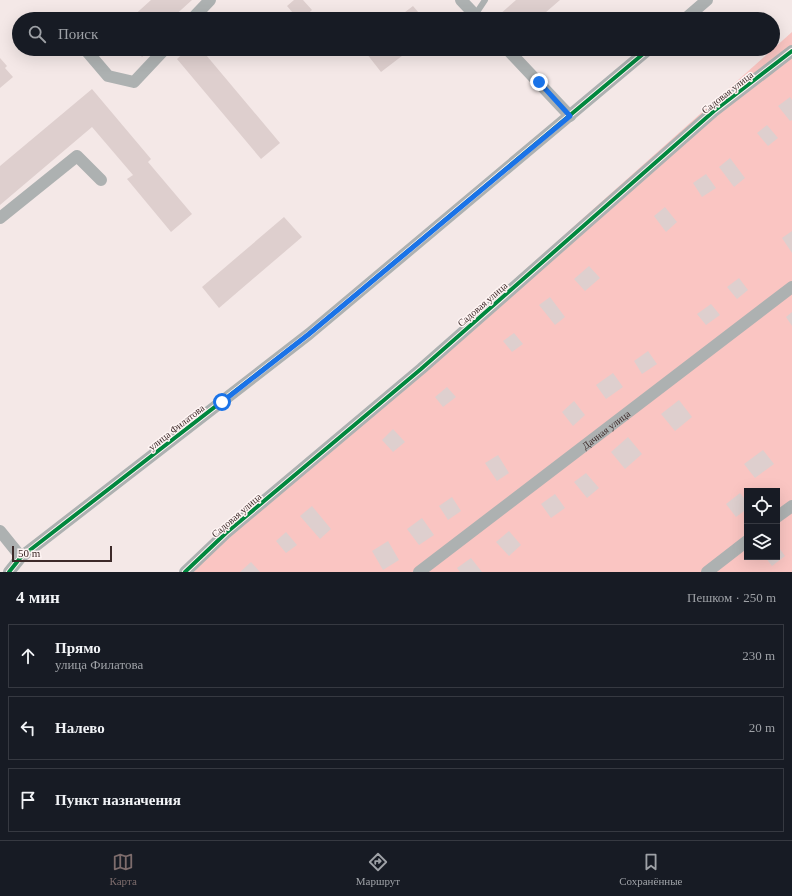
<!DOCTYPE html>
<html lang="ru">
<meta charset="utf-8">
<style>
:root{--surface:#171b24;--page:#242831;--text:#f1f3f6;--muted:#9ea1a6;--line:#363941;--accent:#7d6c6c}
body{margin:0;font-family:Georgia,serif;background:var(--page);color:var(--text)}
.controls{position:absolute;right:12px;bottom:12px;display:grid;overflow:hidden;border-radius:0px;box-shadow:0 4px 16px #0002}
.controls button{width:36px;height:36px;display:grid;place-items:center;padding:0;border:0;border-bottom:1px solid var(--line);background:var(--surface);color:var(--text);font:20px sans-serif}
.scale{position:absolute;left:12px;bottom:10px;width:100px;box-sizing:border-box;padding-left:4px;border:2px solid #3d2a29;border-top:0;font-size:11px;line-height:14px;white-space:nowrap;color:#3d2a29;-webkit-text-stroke:3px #fef4f3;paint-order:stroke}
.stop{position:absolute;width:12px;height:12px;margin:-9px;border:3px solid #1a73e8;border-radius:50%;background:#fff}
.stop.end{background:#1a73e8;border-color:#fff;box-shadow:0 1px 4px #0008}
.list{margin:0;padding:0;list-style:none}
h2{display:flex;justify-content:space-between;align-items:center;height:52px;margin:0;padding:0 16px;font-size:17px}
h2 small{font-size:13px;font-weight:400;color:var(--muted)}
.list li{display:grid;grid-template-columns:26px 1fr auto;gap:12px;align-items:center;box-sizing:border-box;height:64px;margin:0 8px 8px;padding:0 8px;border:1px solid var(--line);border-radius:0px}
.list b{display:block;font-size:15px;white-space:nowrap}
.list p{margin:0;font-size:13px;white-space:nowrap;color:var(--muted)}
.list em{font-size:13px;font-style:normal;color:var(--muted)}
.icon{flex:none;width:22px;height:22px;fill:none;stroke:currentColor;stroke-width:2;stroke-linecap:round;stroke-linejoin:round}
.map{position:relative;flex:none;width:792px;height:572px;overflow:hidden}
.search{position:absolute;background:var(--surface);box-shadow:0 4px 16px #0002;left:12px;right:12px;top:12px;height:44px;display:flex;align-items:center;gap:10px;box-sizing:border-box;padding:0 14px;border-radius:22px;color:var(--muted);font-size:15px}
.sheet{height:268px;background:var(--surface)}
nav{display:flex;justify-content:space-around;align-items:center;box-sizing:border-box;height:56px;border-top:1px solid var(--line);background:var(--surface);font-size:11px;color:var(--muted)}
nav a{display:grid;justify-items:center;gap:2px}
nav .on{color:var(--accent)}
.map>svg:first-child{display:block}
</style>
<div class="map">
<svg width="792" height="572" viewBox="0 0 792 572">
<rect width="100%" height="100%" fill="#f4e8e7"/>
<!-- green -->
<path fill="#fac5c2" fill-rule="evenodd" d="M792 32V572H186L773 49ZM747 491H777V557H747Z"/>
<!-- building -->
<path fill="#decfce" d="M151 0H192L171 19H130Z
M294 0H303L312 10 302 19H298L287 6Z
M516 0H560L538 19H501L498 16Z
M413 6 424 19H396Z
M135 49H152L142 57Z
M188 49H201L280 143 261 159 177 59Z
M363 49H411L381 72Z
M0 58 7 66 5 68 13 77 0 88Z
M92 89 151 159 148 162 192 214 171 232 127 179 133 175 92 127 0 205V166Z
M790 97 792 100V120L790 121 778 106Z
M767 125 778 138 768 146 757 133Z
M730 158 745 178 734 187 719 167Z
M706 174 716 188 702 197 693 183Z
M665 207 677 222 666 232 654 216Z
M284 217 302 237 219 308 202 287Z
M792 231V253L782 238Z
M589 266 600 278 585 291 574 279Z
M739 278 748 290 737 299 727 287Z
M550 297 565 317 555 325 539 305Z
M711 304 720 315 706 325 697 314Z
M792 312V326L786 317Z
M514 333 523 344 512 352 503 341Z
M648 351 657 364 642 374 634 361Z
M613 373 623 387 606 399 596 385Z
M447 387 456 397 443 407 435 397Z
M679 400 692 417 675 431 661 414Z
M574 401 585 415 573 426 562 412Z
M393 429 405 442 393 452 382 440Z
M628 437 642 454 625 469 611 452Z
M763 450 774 464 755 478 744 464Z
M498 455 509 473 497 481 485 463Z
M586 473 599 488 587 498 574 482Z
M740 493 747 502V509L736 517 726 504Z
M555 494 565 508 551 518 541 504Z
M452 497 461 511 448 520 439 506Z
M312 506 331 529 320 539 300 516Z
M422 518 434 535 419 545 407 529Z
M509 531 521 545 509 556 496 542Z
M286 532 297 545 286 553 276 541Z
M388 541 399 560 383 570 372 551Z
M777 545 785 556 772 566 765 557H777Z
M471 558 482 572H460L457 568Z
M251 562 260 572H240Z"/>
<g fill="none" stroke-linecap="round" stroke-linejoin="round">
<!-- lane -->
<path stroke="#adb1b1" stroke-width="6" d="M475 15 485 0"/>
<!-- street -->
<g stroke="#adb1b1" stroke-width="12">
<path d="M461 0 479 19"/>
<path d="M192 19 210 0"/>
<path d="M685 19 707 0"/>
<path d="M85 49 108 76 134 82 165 49"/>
<path d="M507 49 570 116"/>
<path d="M0 218 77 156 101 180"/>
<path d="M777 517 792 506"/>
<path d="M0 531 21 557"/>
<path d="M9 572 21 557 309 334 649 49"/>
<path d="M185 572 226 533 421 369 714 111 792 51"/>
<path id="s1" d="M419 572 792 287"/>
<path d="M707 572 747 541"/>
</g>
<defs>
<path id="cycleway" d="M9 572 21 557 309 334 649 49
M185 572 226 533 421 369 714 111 792 51"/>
</defs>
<!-- cycleway casing -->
<use href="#cycleway" stroke="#fef4f3" stroke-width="6"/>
<!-- cycleway -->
<use href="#cycleway" stroke="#00873e" stroke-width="4"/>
</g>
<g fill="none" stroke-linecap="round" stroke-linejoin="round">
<!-- route -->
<path stroke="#1a73e8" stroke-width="5" d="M222 402 309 334 570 116 539 82"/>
</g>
<g text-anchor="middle" stroke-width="3" stroke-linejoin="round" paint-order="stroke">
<!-- street labels -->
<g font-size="10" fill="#3d2a29" stroke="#fef4f3">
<text transform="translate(727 92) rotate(-38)" y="4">Садовая улица</text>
<text transform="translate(482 304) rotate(-41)" y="4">Садовая улица</text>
<text transform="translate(176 427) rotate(-38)" y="4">улица Филатова</text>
<text dy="4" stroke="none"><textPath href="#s1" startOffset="235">Дачная улица</textPath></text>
<text transform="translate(236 515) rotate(-41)" y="4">Садовая улица</text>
</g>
</g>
</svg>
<div class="controls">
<button><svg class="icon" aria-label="locate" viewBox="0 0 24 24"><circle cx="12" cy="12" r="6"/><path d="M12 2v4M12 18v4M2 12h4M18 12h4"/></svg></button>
<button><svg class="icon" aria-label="layers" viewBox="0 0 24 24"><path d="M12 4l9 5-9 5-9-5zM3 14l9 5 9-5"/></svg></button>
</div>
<div class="scale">50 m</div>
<div class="stop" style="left:222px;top:402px"></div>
<div class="stop end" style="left:539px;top:82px"></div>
<div class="search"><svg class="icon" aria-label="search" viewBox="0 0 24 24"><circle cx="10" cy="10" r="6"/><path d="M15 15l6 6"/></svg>Поиск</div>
</div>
<section class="sheet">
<h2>4 мин<small>Пешком · 250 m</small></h2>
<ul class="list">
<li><svg class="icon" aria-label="ahead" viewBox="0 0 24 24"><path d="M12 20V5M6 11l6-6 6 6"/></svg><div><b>Прямо</b><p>улица Филатова</p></div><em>230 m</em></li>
<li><svg class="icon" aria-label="left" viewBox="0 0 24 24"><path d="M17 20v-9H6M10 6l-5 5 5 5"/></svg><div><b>Налево</b></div><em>20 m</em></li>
<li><svg class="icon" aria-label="arrive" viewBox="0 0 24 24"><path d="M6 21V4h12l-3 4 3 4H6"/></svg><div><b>Пункт назначения</b></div></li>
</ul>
</section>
<nav>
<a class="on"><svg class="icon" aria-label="map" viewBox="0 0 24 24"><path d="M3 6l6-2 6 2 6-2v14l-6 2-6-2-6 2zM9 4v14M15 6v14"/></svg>Карта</a>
<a><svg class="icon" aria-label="directions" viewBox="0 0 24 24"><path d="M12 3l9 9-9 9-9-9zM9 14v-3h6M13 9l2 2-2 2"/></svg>Маршрут</a>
<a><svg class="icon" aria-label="saved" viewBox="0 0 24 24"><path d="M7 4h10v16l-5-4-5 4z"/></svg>Сохранённые</a>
</nav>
